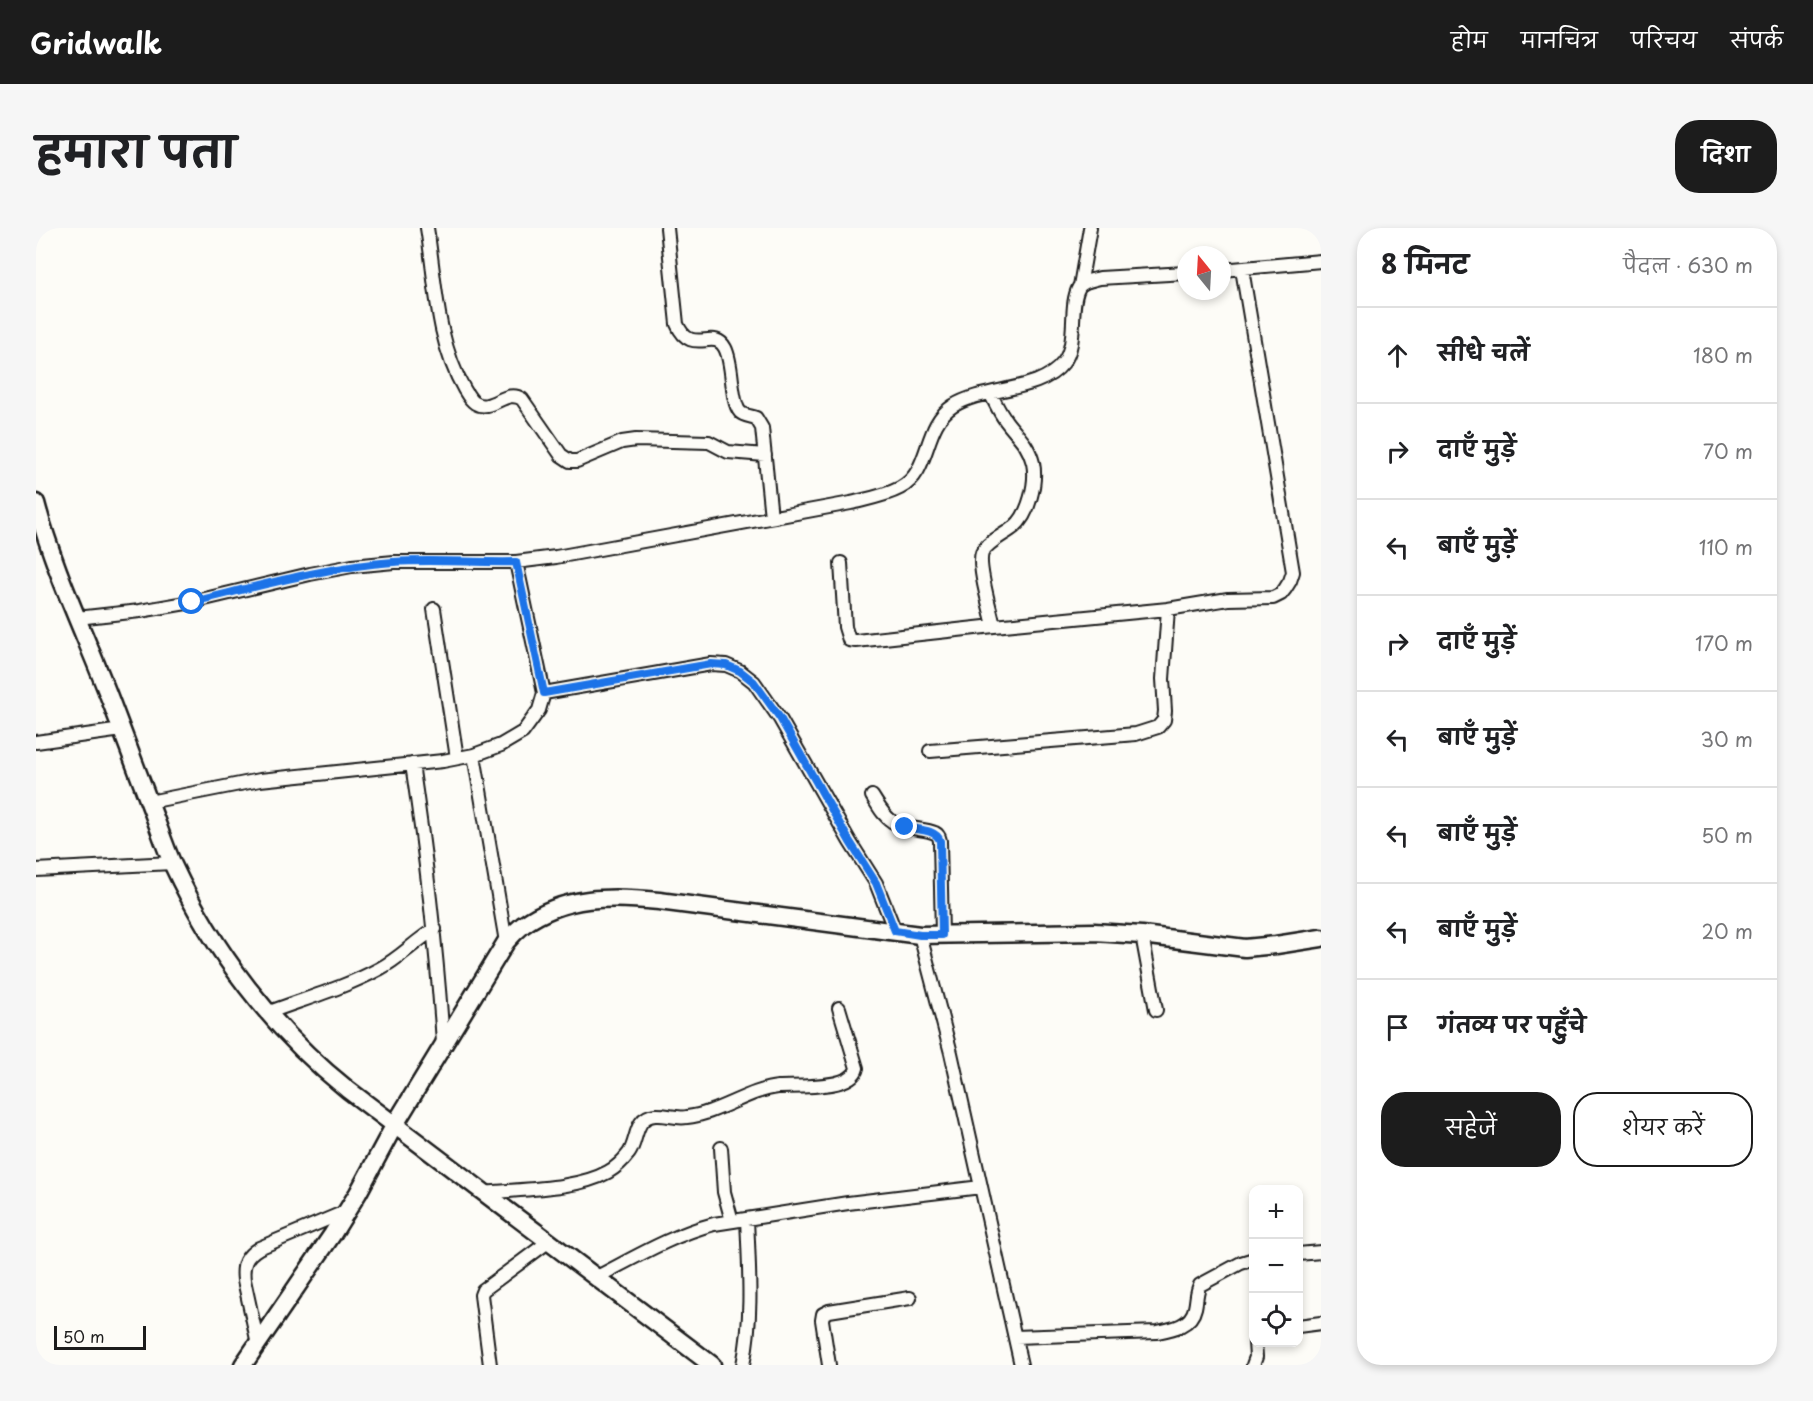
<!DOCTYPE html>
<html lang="hi">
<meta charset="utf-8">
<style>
:root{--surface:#fff;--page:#f6f6f6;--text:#202124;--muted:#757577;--line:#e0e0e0;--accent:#1c1c1c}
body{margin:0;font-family:"Playpen Sans","Playpen Sans Deva",sans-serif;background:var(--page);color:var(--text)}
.controls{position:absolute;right:18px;bottom:18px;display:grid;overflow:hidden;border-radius:12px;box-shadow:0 3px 9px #0003}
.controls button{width:54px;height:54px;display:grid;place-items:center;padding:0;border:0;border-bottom:2px solid var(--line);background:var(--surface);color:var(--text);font:30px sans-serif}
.compass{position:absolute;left:1141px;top:18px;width:54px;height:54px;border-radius:50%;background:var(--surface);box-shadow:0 3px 9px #0003;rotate:342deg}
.scale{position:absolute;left:18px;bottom:15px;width:92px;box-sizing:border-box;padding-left:6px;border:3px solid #1c1c1c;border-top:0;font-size:16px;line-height:21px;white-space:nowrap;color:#1c1c1c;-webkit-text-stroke:4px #fdfcf7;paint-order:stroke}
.stop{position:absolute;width:18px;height:18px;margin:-14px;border:4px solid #1a73e8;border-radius:50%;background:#fff}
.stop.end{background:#1a73e8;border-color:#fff;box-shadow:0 2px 6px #0008}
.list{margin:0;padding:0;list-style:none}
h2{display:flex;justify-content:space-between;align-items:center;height:78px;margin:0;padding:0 24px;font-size:26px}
h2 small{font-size:20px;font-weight:400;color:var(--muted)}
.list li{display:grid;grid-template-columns:39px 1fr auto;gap:18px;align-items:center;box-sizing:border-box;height:96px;padding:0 24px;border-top:2px solid var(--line)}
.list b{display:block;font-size:22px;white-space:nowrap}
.list em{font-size:20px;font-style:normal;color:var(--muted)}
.actions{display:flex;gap:12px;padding:18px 24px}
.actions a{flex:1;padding:14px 0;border:2px solid var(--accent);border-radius:24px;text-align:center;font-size:21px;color:var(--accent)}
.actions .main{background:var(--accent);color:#fff}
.icon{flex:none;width:33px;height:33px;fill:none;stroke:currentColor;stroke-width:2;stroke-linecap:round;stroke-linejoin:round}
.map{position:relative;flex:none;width:1285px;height:1137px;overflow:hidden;border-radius:24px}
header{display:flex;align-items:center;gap:36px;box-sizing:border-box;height:84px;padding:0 30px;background:var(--accent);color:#fff}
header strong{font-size:28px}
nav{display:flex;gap:33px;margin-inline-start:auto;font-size:21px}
.intro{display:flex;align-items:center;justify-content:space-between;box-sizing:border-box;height:144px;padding:0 36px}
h1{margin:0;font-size:42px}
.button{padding:15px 27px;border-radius:24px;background:var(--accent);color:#fff;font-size:21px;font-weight:700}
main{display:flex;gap:36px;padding:0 36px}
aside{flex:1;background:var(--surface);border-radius:24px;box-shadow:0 3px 9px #0003}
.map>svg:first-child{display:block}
</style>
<header>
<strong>Gridwalk</strong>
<nav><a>होम</a><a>मानचित्र</a><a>परिचय</a><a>संपर्क</a></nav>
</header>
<div class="intro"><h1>हमारा पता</h1><a class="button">दिशा</a></div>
<main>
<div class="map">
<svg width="1285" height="1137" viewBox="0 0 1285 1137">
<rect width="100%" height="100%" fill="#fdfcf7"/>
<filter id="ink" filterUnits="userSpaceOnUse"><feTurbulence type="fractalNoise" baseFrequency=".0167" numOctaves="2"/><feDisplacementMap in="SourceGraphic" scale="12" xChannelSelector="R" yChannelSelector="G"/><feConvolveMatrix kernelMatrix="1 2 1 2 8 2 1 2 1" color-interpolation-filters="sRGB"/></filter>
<g filter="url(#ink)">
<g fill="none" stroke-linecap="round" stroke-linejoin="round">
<defs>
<path id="street" d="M391 0C400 54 400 112 428 161 431 166 434 172 439 175 455 185 470 160 486 171L525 227 534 233H541L586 214 600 212 673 214 692 224 729 227
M631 0 641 96C655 129 678 99 689 120 698 137 694 172 704 184 708 188 715 188 720 190L726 200 735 289
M1186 42 1285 33
M1044 58 1054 0
M954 165C959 174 963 184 970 193 981 208 992 215 997 235 1001 254 993 287 978 299 968 307 951 314 946 325 941 338 955 383 958 398
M480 334 508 465 675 436 690 437 704 443 718 454 744 491 814 614 840 655 859 703
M805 335 809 399 813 412 820 413 958 398 1132 381 1192 371 1237 370 1245 366 1249 361 1254 353 1257 344 1206 41
M398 381 421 530
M41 390 104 383 156 374 274 346 316 338 358 334H480L520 329 815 275C831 271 849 268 864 260 896 243 886 198 917 178 949 158 1004 165 1027 135 1043 115 1032 78 1043 59 1047 53 1057 52 1064 50L1150 45
M0 514 86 502
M894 523 1100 506 1122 499 1128 492 1129 483 1127 451 1132 381
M438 527 470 714
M376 536C390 629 401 722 407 815
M836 568C842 577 847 588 857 594 871 602 888 600 899 605 903 607 903 609 904 613L906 707
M113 574 224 552 407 533 438 527 465 517 487 504 503 482 508 465
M0 642 136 635
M884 707 915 825 985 1137
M1106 707 1120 782
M231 785C268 771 308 760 343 741 363 731 379 713 399 701
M685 920 688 964 696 993
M447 965C484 961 540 962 572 944 581 939 587 933 593 925 602 912 598 889 619 887 630 886 640 891 651 889 681 886 713 862 742 859 760 858 816 862 821 840L803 780
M1262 1026 1285 1024
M559 1050C598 1030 636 1007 678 996L812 975 945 959
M1262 1098 1285 1095
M979 1109 1121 1104C1137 1101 1155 1098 1159 1080 1161 1072 1160 1064 1164 1057L1205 1035 1218 1031
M222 1116 208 1052C206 1036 210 1028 223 1020L311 983
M454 1137 445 1067 447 1062 454 1057 512 1014
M707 1137C717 1089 713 1040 711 991
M793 1137 786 1092 787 1086 793 1083 874 1070
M1217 1137 1220 1129 1219 1114"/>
<path id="secondary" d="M0 275C18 343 49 406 74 471 88 508 102 545 116 582 123 600 129 619 137 637 177 723 237 802 311 861L676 1137
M207 1137 296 1007 322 965 358 898 470 714C475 708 481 702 487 697 529 667 575 668 623 673L884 707 1058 704 1106 707 1209 720 1240 717 1285 710"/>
</defs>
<!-- street casing -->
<use href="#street" stroke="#1c1c1c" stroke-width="16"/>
<!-- secondary casing -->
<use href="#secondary" stroke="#1c1c1c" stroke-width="21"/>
<!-- street -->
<use href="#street" stroke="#fdfcf7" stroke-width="12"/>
<!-- secondary -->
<use href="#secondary" stroke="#fdfcf7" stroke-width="16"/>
</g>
</g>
<g fill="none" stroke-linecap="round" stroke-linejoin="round" filter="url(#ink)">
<!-- route -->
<path stroke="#1a73e8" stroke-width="8" d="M156 374C223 358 289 339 357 334 398 331 439 335 480 334L508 465 675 436 690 437 704 443 718 454 744 490 814 614 840 655 859 703 884 707H906L904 613C900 601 881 602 869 599"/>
</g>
</svg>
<div class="controls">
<button>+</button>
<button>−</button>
<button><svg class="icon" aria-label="locate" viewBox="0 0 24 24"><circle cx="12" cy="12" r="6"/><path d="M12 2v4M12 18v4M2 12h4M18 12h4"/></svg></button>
</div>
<svg class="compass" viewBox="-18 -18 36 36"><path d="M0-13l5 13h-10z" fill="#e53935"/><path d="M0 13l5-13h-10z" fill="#757577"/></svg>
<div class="scale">50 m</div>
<div class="stop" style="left:156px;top:374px"></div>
<div class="stop end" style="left:869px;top:599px"></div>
</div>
<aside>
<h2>8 मिनट<small>पैदल · 630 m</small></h2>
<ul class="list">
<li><svg class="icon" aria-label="ahead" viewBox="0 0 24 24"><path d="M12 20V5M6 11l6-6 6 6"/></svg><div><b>सीधे चलें</b></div><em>180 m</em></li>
<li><svg class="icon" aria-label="right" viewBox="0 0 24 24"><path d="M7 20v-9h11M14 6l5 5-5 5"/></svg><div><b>दाएँ मुड़ें</b></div><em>70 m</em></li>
<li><svg class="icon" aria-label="left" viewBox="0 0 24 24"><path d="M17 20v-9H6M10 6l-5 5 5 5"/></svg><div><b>बाएँ मुड़ें</b></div><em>110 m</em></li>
<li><svg class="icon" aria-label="right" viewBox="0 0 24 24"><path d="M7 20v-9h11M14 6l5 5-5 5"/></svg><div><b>दाएँ मुड़ें</b></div><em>170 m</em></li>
<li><svg class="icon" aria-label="left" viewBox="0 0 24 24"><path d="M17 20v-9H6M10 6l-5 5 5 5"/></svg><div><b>बाएँ मुड़ें</b></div><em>30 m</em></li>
<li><svg class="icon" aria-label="left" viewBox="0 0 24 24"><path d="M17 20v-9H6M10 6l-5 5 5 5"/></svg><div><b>बाएँ मुड़ें</b></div><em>50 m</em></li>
<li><svg class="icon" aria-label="left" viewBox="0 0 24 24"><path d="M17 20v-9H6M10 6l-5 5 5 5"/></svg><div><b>बाएँ मुड़ें</b></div><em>20 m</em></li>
<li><svg class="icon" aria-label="arrive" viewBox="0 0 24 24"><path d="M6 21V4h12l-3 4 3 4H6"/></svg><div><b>गंतव्य पर पहुँचे</b></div></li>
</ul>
<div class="actions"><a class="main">सहेजें</a><a>शेयर करें</a></div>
</aside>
</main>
